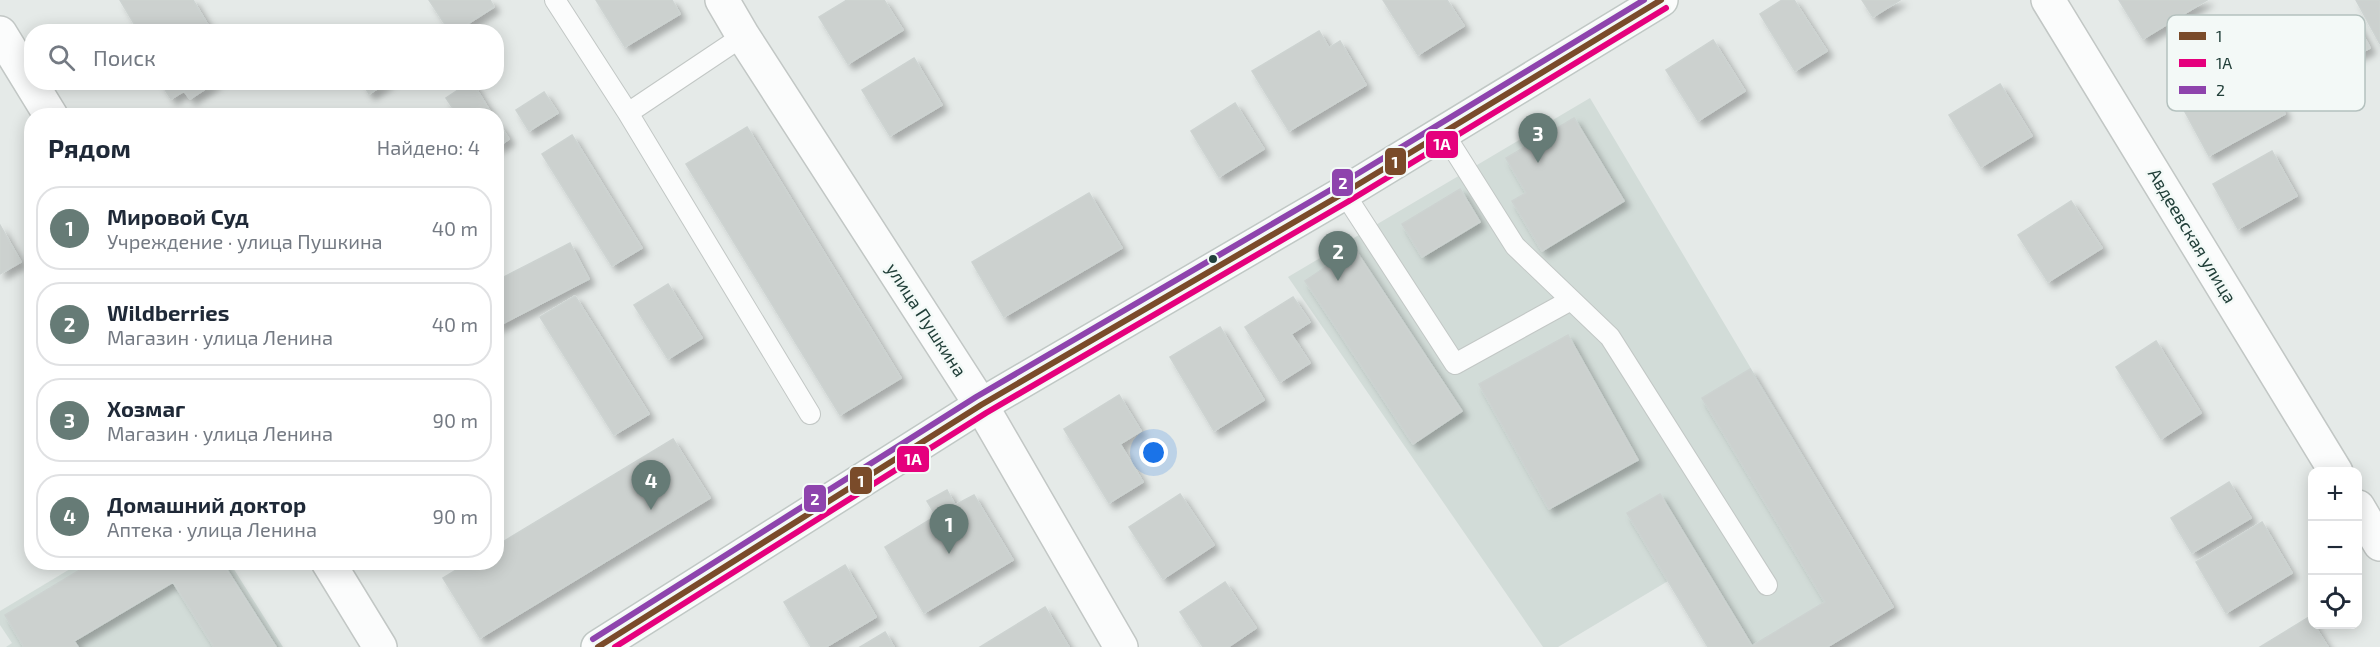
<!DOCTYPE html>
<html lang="ru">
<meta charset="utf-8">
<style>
:root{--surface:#fff;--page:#f6f6f7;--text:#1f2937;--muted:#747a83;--line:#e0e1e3;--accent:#667b76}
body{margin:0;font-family:"Exo 2",sans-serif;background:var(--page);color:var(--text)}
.controls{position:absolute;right:18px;bottom:18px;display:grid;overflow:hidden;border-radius:12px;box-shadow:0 3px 15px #0003}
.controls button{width:54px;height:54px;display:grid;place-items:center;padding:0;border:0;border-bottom:2px solid var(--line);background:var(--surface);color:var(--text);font:30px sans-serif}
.you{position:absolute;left:1154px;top:453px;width:21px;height:21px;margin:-15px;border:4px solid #fff;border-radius:50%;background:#1a73e8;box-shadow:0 0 0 9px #1a73e833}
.badge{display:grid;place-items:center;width:39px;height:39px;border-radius:50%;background:var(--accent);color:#fff;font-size:20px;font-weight:700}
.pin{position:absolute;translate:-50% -50px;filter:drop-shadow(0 2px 3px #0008)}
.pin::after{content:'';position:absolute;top:32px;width:21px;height:18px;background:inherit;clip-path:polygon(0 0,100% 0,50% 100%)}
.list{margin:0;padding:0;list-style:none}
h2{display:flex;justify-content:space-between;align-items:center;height:78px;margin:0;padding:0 24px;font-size:26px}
h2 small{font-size:20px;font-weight:400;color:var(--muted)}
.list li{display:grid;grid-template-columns:39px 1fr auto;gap:18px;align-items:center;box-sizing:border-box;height:84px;margin:0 12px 12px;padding:0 12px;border:2px solid var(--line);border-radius:24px}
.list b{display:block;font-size:22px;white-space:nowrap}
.list p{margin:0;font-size:20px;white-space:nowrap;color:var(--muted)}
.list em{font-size:20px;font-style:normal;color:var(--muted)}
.icon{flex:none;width:33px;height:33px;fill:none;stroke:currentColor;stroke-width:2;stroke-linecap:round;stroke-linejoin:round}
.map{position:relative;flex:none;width:2380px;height:647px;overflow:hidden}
.search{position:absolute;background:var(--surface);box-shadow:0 3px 15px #0003;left:24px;top:24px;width:480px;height:66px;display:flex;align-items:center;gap:15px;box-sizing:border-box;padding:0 21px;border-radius:24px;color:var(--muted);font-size:22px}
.panel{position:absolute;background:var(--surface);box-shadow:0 3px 15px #0003;left:24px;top:108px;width:480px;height:462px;border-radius:24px}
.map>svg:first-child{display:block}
</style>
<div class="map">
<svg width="2380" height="647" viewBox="0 0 2380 647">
<defs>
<filter id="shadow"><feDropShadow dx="5.5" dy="5.5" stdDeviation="3" flood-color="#0004"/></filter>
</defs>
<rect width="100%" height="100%" fill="#e5eae8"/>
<!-- built -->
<path fill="#d2dcd8" d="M1590 98 1893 607 1827 647H1708L1668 581 1558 647H1543L1288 277Z
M80 563H230L283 647H6L12 643 0 625V611Z"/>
<!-- building -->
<path fill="#ccd1cf" stroke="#cdd3d1" stroke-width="1.5" filter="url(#shadow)" d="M120 0H193L208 25 197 32H139Z
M429 0H490L494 7 455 32H450Z
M596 0H672L680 14 625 47Z
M847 0H884L903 30 848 64 819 17Z
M1383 0H1447L1464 26 1418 55Z
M1782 0H1794L1827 51 1795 71 1760 14Z
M1862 0H1900L1873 17Z
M2119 0H2207L2143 39Z
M2356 0H2380V44Z
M2354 18 2370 48 2276 99 2260 68Z
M1319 31 1329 48 1340 41 1366 85 1289 131 1252 71Z
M1713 40 1745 91 1698 121 1666 70Z
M914 58 942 105 890 136 862 90Z
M2260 68 2285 114 2209 156 2184 110Z
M160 82H216L190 99 184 91 171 99Z
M362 82H388L369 94Z
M470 82H472L493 116H458L446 98Z
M2000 84 2032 136 1981 167 1949 115Z
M544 92 558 113 529 131 516 110Z
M1235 103 1264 149 1219 177 1191 131Z
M1574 118 1624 201 1542 251 1512 201 1526 193 1506 158Z
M496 120 509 139 496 148Z
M747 127 901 378 840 415 686 164Z
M572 135 642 248 612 266 542 154Z
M2272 151 2297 196 2238 229 2213 184Z
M1460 189 1480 222 1422 257 1402 224Z
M1089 193 1122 248 1004 317 972 262Z
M2071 201 2102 248 2048 282 2018 235Z
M0 225 21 262 0 274Z
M570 243 589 279 496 327V281Z
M1354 248 1462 411 1413 444 1305 281Z
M668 284 702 338 668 359 634 305Z
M575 296 649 414 614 435 540 317Z
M1293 297 1310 322 1291 334 1310 363 1280 382 1245 327Z
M1220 327 1264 400 1214 431 1170 357Z
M1568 335 1638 460 1549 509 1479 384Z
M2156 341 2201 413 2161 439 2116 367Z
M1750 369 1893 607 1827 647H1708L1627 513 1660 494 1752 646 1825 602 1702 398Z
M1119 395 1141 431 1120 444 1143 482 1109 503 1064 429Z
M673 439 710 498 480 638 443 578 469 562H496V546Z
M2229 482 2251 518 2192 553 2171 518Z
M947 490 955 505 974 495 1013 560 924 613 885 547 936 516 927 501Z
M1180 494 1214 545 1163 579 1129 527Z
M2262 522 2292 573 2226 613 2196 562Z
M93 562H222L276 647H214L173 582 74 641 78 647H24L5 615Z
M845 565 876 617 826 647H811L784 602Z
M1225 582 1256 628 1228 647H1203L1180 612Z
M1045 607 1069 647H980Z
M2309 617 2328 647H2260Z
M885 632 894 647H860Z"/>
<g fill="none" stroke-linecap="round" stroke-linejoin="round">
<defs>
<path id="service" d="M555 0 628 113 743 36
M628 113 810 414
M1443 132 1515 246 1610 337 1767 585
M1344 193 1455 364 1571 300"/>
<path id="minor" d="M722 0 743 36 981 405 1121 647
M2048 0 2336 472
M0 33 51 116
M2358 507 2380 544
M328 562 380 647"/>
<path id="secondary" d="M598 647 981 405 1344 193 1661 0"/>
</defs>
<!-- service casing -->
<use href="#service" stroke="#c2c7c5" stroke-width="22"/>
<!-- minor casing -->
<use href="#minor" stroke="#c2c7c5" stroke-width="36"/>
<!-- secondary casing -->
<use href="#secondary" stroke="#c0c8c5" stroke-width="36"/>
<!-- service -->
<use href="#service" stroke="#fbfcfc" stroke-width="20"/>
<!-- minor -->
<use href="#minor" stroke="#fbfcfc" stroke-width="33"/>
<!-- secondary -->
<use href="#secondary" stroke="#fbfcfc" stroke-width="33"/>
<defs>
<path id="bus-1" d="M598 647 981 405 1344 193 1661 0"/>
<path id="bus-2" d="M615 647 986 413 1349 201 1666 8"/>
<path id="bus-3" d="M593 639 976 397 1339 185 1644 0"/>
</defs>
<!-- bus-1 casing -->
<use href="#bus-1" stroke="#f3f9f7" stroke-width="10"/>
<!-- bus-2 casing -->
<use href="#bus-2" stroke="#f3f9f7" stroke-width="10"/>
<!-- bus-3 casing -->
<use href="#bus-3" stroke="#f3f9f7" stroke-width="10"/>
<!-- bus-1 -->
<use href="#bus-1" stroke="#7a4b2a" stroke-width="6"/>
<!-- bus-2 -->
<use href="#bus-2" stroke="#e5007d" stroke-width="6"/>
<!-- bus-3 -->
<use href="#bus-3" stroke="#8e44ad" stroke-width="6"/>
</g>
<!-- markers -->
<circle fill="#213f39" stroke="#f3f9f7" stroke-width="2" cx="1213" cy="259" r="5"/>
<g text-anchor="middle" stroke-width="5" stroke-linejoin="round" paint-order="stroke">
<!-- street labels -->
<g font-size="18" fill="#213f39" stroke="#f3f9f7">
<text transform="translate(2192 236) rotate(59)" y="6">Авдеевская улица</text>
<text transform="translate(926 320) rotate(57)" y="6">улица Пушкина</text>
</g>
</g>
<!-- legend -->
<rect x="2167" y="15" width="198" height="96" rx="9" fill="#f3f9f7" stroke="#b4c1be" stroke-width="1.5"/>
<rect x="2179" y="32" width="27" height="8" fill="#7a4b2a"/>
<rect x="2179" y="59" width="27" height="8" fill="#e5007d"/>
<rect x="2179" y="86" width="27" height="8" fill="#8e44ad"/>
<g font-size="16" fill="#213f39">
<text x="2216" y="42">1</text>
<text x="2216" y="69">1А</text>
<text x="2216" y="96">2</text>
</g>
<g stroke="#f3f9f7" stroke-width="2">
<rect x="1425" y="130" width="34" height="29" rx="6" fill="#e5007d"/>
<rect x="1384" y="147" width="23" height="29" rx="6" fill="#7a4b2a"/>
<rect x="1331" y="168" width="23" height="29" rx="6" fill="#8e44ad"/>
<rect x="896" y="445" width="34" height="28" rx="6" fill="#e5007d"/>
<rect x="849" y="466" width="24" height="29" rx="6" fill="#7a4b2a"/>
<rect x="803" y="484" width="24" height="29" rx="6" fill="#8e44ad"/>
</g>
<g font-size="16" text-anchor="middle" font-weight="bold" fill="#fff">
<text x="1442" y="150">1А</text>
<text x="1395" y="168">1</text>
<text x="1343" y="189">2</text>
<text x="913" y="465">1А</text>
<text x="861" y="487">1</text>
<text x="815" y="505">2</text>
</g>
</svg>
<div class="controls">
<button>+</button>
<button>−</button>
<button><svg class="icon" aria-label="locate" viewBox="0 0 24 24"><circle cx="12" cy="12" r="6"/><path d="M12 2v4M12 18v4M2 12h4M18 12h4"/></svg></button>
</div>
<div class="you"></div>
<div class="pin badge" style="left:949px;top:554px">1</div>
<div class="pin badge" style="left:1338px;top:281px">2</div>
<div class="pin badge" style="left:1538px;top:163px">3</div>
<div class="pin badge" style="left:651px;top:510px">4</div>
<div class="search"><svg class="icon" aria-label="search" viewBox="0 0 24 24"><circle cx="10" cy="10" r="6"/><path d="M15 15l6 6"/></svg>Поиск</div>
<section class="panel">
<h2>Рядом<small>Найдено: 4</small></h2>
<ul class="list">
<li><span class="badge">1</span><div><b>Мировой Суд</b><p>Учреждение · улица Пушкина</p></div><em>40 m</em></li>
<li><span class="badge">2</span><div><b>Wildberries</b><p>Магазин · улица Ленина</p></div><em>40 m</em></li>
<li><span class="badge">3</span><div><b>Хозмаг</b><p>Магазин · улица Ленина</p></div><em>90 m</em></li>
<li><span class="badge">4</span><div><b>Домашний доктор</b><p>Аптека · улица Ленина</p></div><em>90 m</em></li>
</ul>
</section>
</div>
